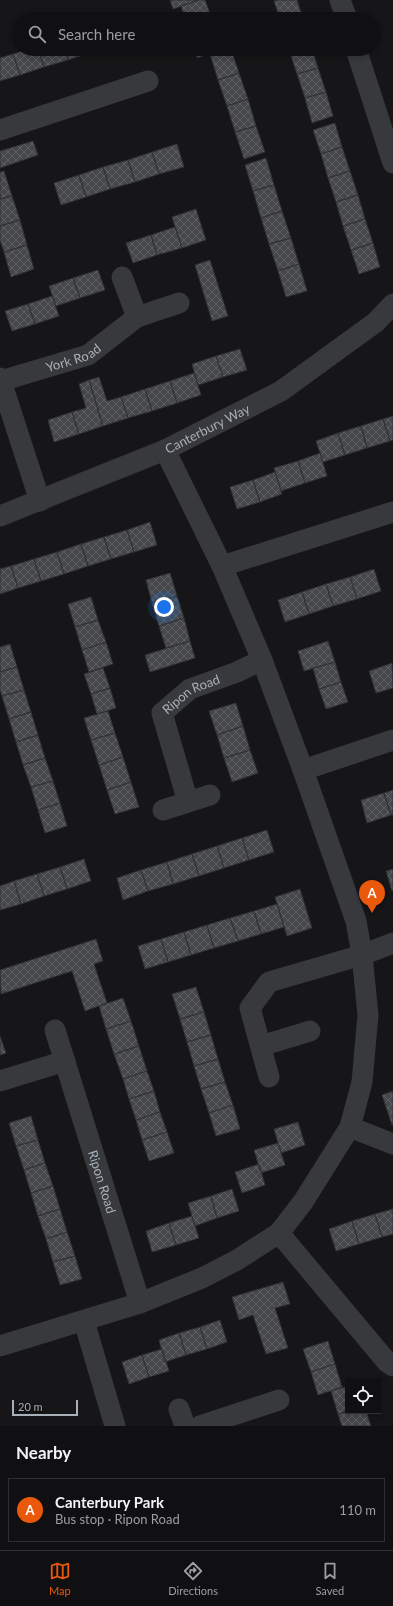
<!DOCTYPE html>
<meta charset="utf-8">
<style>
:root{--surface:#101012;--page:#19191b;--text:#f1f3f6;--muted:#9c9d9f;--line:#303032;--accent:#ea580c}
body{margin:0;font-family:Lato,sans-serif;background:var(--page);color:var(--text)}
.controls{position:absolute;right:12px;bottom:12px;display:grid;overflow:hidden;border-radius:0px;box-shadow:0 2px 6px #0003}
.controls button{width:36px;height:36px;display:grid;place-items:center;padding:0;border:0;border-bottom:1px solid var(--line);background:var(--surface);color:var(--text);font:20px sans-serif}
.scale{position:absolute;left:12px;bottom:10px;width:66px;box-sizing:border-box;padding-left:4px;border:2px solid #a9b0b7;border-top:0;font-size:11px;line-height:14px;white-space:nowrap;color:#a9b0b7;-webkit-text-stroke:3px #111113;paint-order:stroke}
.you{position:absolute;left:164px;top:607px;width:14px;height:14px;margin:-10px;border:3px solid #fff;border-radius:50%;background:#1a73e8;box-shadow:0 0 0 6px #1a73e833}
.badge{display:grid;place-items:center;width:26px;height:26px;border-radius:50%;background:var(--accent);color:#fff;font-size:13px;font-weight:700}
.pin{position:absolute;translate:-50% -33px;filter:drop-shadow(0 1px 2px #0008)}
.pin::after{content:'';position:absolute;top:21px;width:14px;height:12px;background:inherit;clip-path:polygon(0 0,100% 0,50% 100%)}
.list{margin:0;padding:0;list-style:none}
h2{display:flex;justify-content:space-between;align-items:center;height:52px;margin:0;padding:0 16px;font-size:17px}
h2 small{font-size:13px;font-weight:400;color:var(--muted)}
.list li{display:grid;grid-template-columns:26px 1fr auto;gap:12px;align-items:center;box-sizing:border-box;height:64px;margin:0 8px 8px;padding:0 8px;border:1px solid var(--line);border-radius:0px}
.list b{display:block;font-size:15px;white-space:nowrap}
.list p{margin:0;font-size:13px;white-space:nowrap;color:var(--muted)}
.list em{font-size:13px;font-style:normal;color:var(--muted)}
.icon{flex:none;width:22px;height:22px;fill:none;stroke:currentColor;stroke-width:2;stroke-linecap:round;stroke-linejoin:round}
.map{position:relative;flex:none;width:393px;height:1426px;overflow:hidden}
.search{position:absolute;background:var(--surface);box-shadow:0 2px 6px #0003;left:12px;right:12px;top:12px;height:44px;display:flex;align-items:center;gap:10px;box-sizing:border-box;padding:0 14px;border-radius:22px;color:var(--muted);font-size:15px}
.sheet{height:124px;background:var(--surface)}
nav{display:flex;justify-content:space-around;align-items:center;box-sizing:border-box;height:56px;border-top:1px solid var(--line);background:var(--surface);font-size:11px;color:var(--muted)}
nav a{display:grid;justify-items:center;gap:2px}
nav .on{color:var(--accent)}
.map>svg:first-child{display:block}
</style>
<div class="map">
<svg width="393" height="1426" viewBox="0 0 393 1426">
<defs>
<pattern id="building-cross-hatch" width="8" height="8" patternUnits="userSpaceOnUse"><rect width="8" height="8" fill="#45474b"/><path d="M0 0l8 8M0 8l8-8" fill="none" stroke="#5d5f63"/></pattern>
</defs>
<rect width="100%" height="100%" fill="#161618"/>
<!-- building -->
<path fill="url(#building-cross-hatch)" stroke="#303134" d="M170 0H199L173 9Z
M199 0H205L212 19H185L181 6Z
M278 0H297L303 19H280L274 1Z
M29 49H38L44 67 20 75 13 54Z
M38 49H65L68 60 44 67Z
M65 49H91L92 52 68 60Z
M194 49H221L222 50 197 58Z
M231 49 239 73 218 80 210 54 224 49Z
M292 49H312L318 68 297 74 289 50Z
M13 54 20 75 0 81V58Z
M318 68 326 92 305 98 297 74Z
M239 73 248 99 227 106 218 80Z
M326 92 333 116 312 123 305 98Z
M248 99 256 126 235 132 227 106Z
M335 123 342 147 321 154 313 130Z
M256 126 265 152 244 159 235 132Z
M33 141 38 155 0 168V151Z
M177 144 184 167 159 174 152 152Z
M342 147 350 171 328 178 321 154Z
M152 152 159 174 135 182 128 160Z
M266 158 274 185 253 191 245 165Z
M128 160 135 182 110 189 103 167Z
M103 167 110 189 86 197 79 175Z
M4 171 12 196 0 199V172Z
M350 171 358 195 336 202 328 178Z
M79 175 86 197 61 205 54 183Z
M274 185 282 211 261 218 253 191Z
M358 195 365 219 343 226 336 202Z
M12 196 20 220 0 226V199Z
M196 209 206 240 182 248 172 217Z
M282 211 291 238 269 244 261 218Z
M365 219 373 243 351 250 343 226Z
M20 220 27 245 4 252 0 240V226Z
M175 227 182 248 157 255 151 235Z
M151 235 157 255 133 263 126 243Z
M291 238 299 264 278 271 269 244Z
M373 243 380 267 359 274 351 250Z
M27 245 34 269 11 277 4 252Z
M210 260 228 316 212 321 195 265Z
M299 264 307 291 286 297 278 271Z
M98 270 105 290 80 298 73 278Z
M73 278 80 298 56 306 49 286Z
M52 296 59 316 35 324 28 304Z
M28 304 35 324 12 331 5 311Z
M240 349 247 370 223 377 216 356Z
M216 356 223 377 198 385 192 364Z
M194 373 201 395 177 403 170 381Z
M99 377 107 401 121 397 128 418 103 426 89 380Z
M89 380 103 426 79 434 72 412 86 408 79 384Z
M170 381 177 403 152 411 145 389Z
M145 389 152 411 128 418 121 397Z
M72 412 79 434 54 442 48 420Z
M393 416V440L390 441 383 419Z
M383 419 390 441 367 448 361 426Z
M361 426 367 448 345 455 338 433Z
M338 433 345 455 323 462 316 441Z
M320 453 327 476 305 483 298 461Z
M298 461 305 483 281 491 274 468Z
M275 472 282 494 260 502 253 480Z
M253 480 260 502 237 509 230 487Z
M150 522 157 545 134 552 127 530Z
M127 530 134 552 111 559 104 537Z
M104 537 111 559 88 566 81 544Z
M81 544 88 566 64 574 57 552Z
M57 552 64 574 41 581 34 559Z
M34 559 41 581 18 588 11 566Z
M11 566 18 588 0 594V569Z
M374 569 381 591 357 599 350 577Z
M170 573 177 596 152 603 146 580Z
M350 577 357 599 333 606 326 584Z
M326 584 333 606 309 614 302 592Z
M302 592 309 614 285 622 278 600Z
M177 596 184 618 159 626 152 603Z
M91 597 98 620 75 627 68 604Z
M184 618 190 641 166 648 159 626Z
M98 620 106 642 82 650 75 627Z
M190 641 195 658 150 672 145 655Z
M328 641 335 662 304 671 298 651Z
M106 642 113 664 89 672 82 650Z
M10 644 17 667 0 672V647Z
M335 662 341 682 319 689 313 668Z
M392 663 393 688 376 693 369 671Z
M17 667 24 690 2 696 0 690V672Z
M103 668 110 688 91 694 84 674Z
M341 682 348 702 326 709 319 689Z
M110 688 116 708 97 714 91 694Z
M24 690 31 712 9 719 2 696Z
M236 703 243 726 217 735 209 711Z
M108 711 115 733 91 740 84 718Z
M31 712 38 735 16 742 9 719Z
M243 726 250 750 224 758 217 735Z
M115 733 123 757 99 765 91 740Z
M38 735 45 758 23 765 16 742Z
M250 750 258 773 232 782 224 758Z
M123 757 131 782 107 790 99 765Z
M45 758 53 781 31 787 23 765Z
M53 781 60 803 38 810 31 787Z
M131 782 139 807 115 814 107 790Z
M393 790V815H391L384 793Z
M384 793 391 815 367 823 361 800Z
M60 803 67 826 45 833 38 810Z
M267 830 274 852 249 860 242 838Z
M242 838 249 860 224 868 217 846Z
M217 846 224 868 199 876 192 854Z
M192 854 199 876 173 884 167 862Z
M84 859 91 881 67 889 60 867Z
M167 862 173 884 148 891 141 870Z
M60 867 67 889 44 896 37 874Z
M393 869V891H392L386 871Z
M141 870 148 891 123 900 117 878Z
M37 874 44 896 21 904 14 881Z
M14 881 21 904 0 910V886Z
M300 889 312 928 287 936 275 897Z
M277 904 284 927 261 934 254 911Z
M254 911 261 934 238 941 230 918Z
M230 918 238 941 214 948 207 925Z
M207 925 214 948 191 955 184 932Z
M184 932 191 955 168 962 161 939Z
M96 939 103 961 94 964 107 1003 85 1011 72 971 1 994 0 970Z
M161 939 168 962 145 969 138 946Z
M196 987 204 1012 180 1019 172 994Z
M123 998 131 1021 106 1029 99 1006Z
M204 1012 211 1035 187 1042 180 1019Z
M131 1021 139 1046 114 1054 106 1029Z
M211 1035 218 1059 194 1066 187 1042Z
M0 1036 6 1053 0 1055Z
M139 1046 147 1071 123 1079 114 1054Z
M218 1059 225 1082 201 1089 194 1066Z
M147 1071 154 1091 129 1099 123 1079Z
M225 1082 233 1105 209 1113 201 1089Z
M154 1091 160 1112 136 1120 129 1099Z
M393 1091V1125H392L382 1095Z
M233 1105 240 1129 216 1136 209 1113Z
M160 1112 167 1132 142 1140 136 1120Z
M31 1116 38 1140 16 1146 9 1123Z
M298 1122 305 1145 281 1153 274 1129Z
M167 1132 174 1153 149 1161 142 1140Z
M38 1140 45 1163 24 1170 16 1146Z
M278 1143 285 1165 261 1173 254 1150Z
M45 1163 53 1186 31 1193 24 1170Z
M259 1164 265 1185 242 1193 235 1172Z
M53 1186 60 1209 38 1216 31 1193Z
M232 1189 239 1211 217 1218 211 1196Z
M211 1196 217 1218 195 1226 188 1203Z
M60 1209 67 1232 46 1239 38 1216Z
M393 1209V1234L382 1237 375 1214Z
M375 1214 382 1237 359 1244 352 1221Z
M192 1216 199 1238 176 1245 169 1223Z
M352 1221 359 1244 336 1251 329 1229Z
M169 1223 176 1245 152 1252 146 1231Z
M67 1232 75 1256 53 1262 46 1239Z
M75 1256 82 1279 60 1285 53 1262Z
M283 1282 290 1304 275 1308 288 1348 266 1354 253 1315 239 1320 232 1297Z
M220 1320 227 1342 207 1349 200 1327Z
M200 1327 207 1349 186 1355 179 1333Z
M179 1333 186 1355 165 1362 159 1340Z
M328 1341 335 1364 311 1372 303 1349Z
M162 1349 169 1371 149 1377 142 1355Z
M142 1355 149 1377 129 1384 122 1362Z
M335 1364 342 1387 318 1395 311 1372Z
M348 1386V1411L338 1414 331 1391Z
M348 1411H366L371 1426H342L338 1414Z"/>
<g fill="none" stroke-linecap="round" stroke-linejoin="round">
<!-- minor -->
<g stroke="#37393d" stroke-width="21">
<path d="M340 0 347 19"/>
<path d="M356 49 393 163"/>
<path d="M0 130 148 81"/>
<path d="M122 277 137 317"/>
<path d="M0 378 40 501"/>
<path id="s1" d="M1 381 88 355 137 317 179 303"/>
<path id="s2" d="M0 516 165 450 281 391 376 322 393 304"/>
<path d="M222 566 393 512"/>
<path d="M303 770 393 740"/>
<path id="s3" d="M188 802 162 713 190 689 237 672 262 660"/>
<path d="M163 810 210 795"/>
<path id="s4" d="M55 1030 140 1303"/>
<path d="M261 1046 310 1031"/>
<path d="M269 1077 250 1008 269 982 362 955 393 943"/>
<path d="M0 1081 65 1061"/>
<path d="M350 1127 393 1144"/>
<path d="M279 1233 387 1362 393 1366"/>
<path d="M84 1321 115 1426"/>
<path d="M0 1346 140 1303 202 1278 237 1260 279 1233 303 1202 350 1127 362 1082 368 1015 362 955 356 921 303 770 262 660 222 566 165 450"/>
<path d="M179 1409 185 1426"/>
<path d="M200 1426 279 1400"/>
</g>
</g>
<g text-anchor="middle" stroke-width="3" stroke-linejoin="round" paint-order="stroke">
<!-- street labels -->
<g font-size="13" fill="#a9b0b7" stroke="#111113">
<text dy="5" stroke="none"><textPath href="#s1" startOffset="76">York Road</textPath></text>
<text dy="5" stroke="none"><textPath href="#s2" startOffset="225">Canterbury Way</textPath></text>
<text dy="5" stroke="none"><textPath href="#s3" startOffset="128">Ripon Road</textPath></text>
<text dy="5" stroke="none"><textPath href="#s4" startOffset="159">Ripon Road</textPath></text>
</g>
</g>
</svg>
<div class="controls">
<button><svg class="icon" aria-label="locate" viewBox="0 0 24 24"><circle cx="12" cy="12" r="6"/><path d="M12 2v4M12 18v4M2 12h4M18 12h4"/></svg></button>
</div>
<div class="scale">20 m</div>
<div class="you"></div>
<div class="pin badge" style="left:372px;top:913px">A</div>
<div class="search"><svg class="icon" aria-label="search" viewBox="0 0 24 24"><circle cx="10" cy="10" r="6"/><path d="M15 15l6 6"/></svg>Search here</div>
</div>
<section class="sheet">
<h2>Nearby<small></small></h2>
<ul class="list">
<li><span class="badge">A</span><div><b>Canterbury Park</b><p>Bus stop · Ripon Road</p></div><em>110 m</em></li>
</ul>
</section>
<nav>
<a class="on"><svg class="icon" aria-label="map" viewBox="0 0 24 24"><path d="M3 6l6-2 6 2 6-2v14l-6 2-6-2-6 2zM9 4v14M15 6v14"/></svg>Map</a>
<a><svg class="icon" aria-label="directions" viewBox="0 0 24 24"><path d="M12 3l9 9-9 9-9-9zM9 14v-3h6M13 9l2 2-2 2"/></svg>Directions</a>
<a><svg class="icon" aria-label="saved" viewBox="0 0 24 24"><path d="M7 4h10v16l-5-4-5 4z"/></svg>Saved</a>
</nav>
